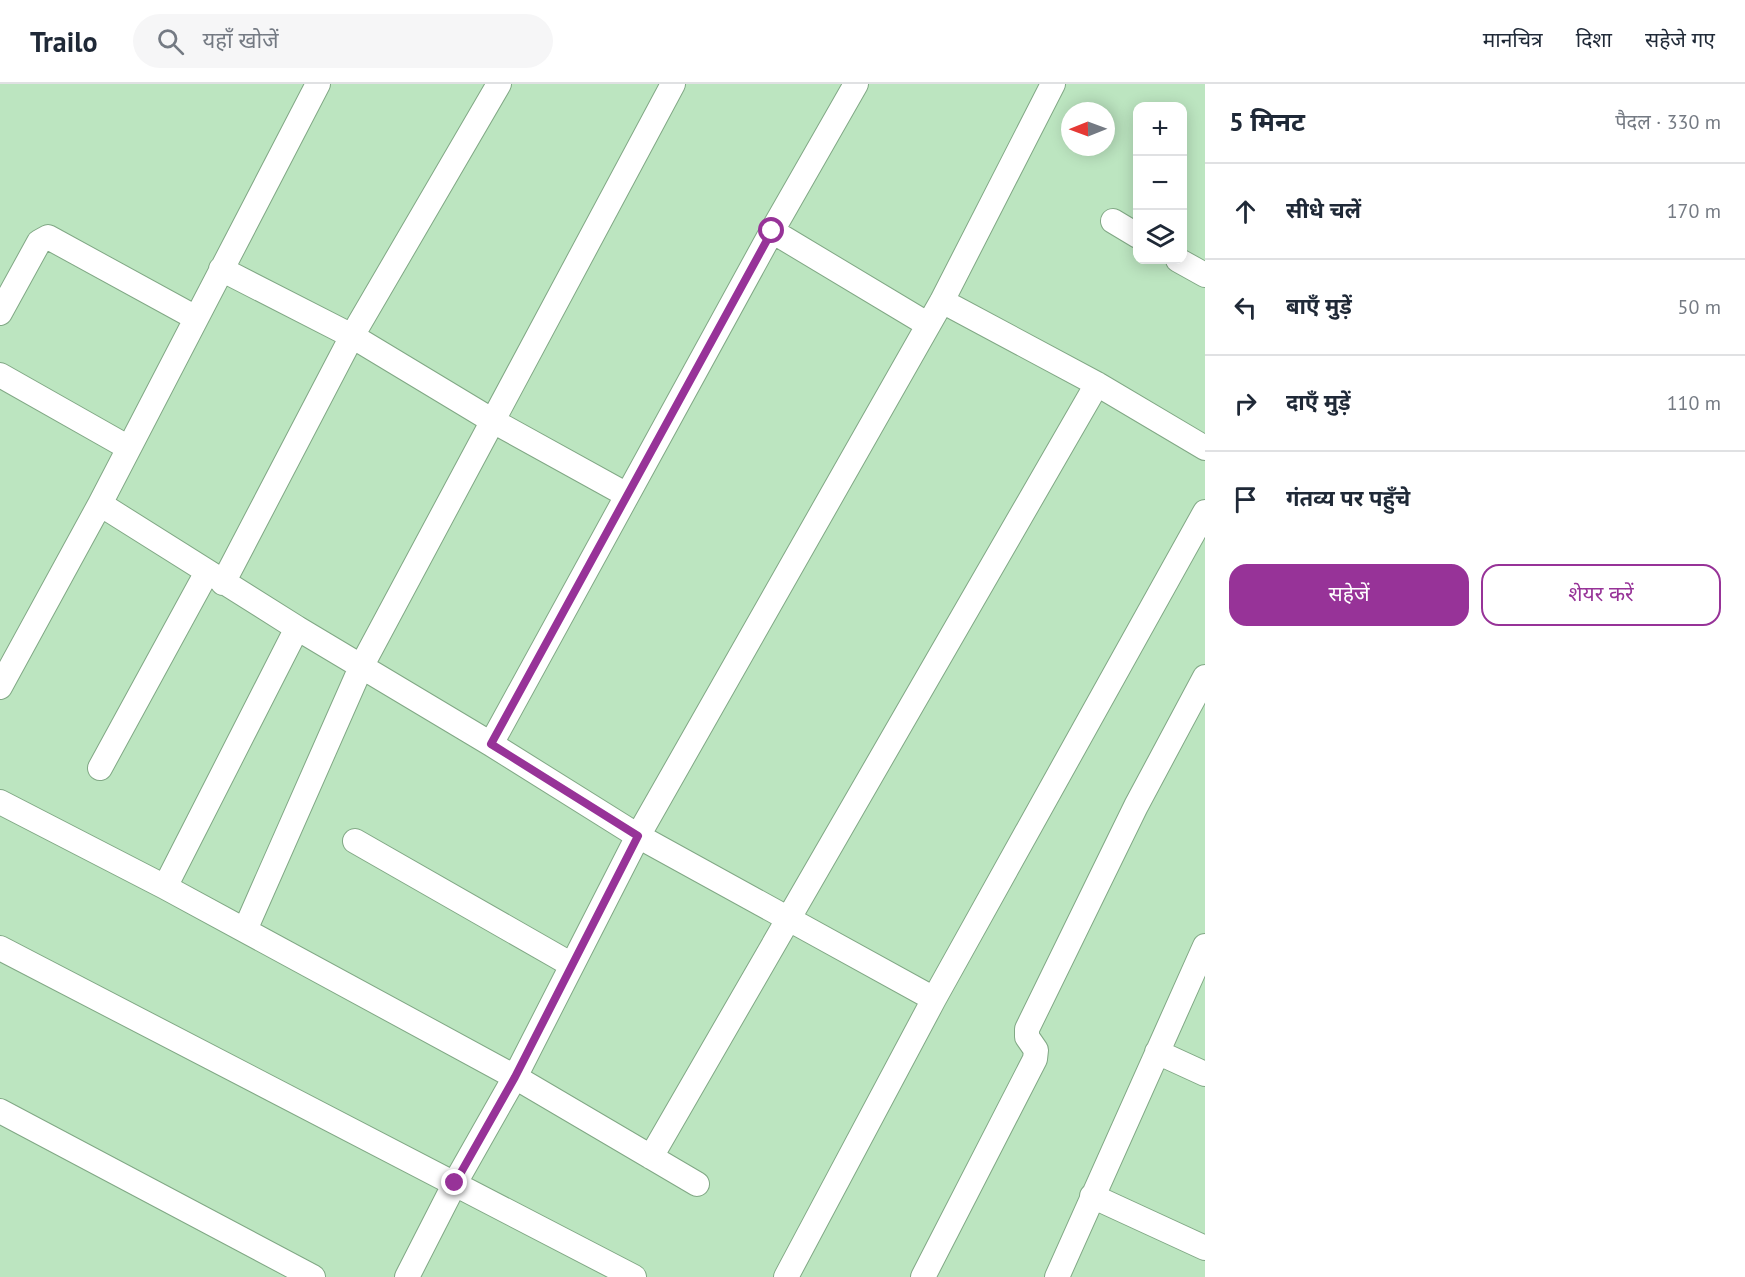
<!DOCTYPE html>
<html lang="hi">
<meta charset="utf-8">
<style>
:root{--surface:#fff;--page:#f6f6f7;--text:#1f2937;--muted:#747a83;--line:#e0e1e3;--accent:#973398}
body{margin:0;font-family:"PT Sans","Noto Sans Devanagari",sans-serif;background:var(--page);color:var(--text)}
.controls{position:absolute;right:18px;top:18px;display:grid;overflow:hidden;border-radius:12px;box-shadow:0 3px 15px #0003}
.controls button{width:54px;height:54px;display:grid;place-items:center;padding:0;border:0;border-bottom:2px solid var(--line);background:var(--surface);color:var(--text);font:30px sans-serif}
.compass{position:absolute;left:1061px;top:18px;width:54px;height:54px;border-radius:50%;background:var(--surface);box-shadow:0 3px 15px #0003;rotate:269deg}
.stop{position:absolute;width:18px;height:18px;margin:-14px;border:4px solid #973398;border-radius:50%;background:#fff}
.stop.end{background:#973398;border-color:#fff;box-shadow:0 2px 6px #0008}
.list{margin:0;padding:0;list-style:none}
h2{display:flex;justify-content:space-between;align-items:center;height:78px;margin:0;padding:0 24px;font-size:26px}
h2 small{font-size:20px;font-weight:400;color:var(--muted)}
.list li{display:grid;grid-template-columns:39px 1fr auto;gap:18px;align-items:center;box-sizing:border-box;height:96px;padding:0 24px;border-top:2px solid var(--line)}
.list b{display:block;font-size:22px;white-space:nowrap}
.list em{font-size:20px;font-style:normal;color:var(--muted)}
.actions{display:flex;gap:12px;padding:18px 24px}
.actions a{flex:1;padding:14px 0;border:2px solid var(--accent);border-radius:18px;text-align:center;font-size:21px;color:var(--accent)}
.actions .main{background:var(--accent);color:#fff}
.icon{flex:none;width:33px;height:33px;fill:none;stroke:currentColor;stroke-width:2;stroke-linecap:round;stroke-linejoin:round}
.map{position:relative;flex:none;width:1205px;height:1193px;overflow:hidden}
header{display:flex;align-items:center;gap:36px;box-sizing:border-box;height:84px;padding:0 30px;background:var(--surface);border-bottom:2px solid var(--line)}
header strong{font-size:28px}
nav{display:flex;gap:33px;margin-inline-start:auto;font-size:21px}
.search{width:420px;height:54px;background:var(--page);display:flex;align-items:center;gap:15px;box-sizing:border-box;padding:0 21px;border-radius:33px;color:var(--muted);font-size:22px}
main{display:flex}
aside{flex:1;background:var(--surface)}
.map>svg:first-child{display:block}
</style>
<header>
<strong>Trailo</strong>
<div class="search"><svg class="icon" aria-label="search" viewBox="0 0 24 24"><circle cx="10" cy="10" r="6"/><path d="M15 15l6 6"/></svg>यहाँ खोजें</div>
<nav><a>मानचित्र</a><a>दिशा</a><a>सहेजे गए</a></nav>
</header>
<main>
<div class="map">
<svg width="1205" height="1193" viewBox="0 0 1205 1193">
<rect width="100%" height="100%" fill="#bce5c0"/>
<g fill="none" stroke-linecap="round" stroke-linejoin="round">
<defs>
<path id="street" d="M1113 137 1138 152
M772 147 927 240
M1178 176 1205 191
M221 185 352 252 493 337 627 411
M942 217 1097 300 1205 364
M0 229 39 158 48 153 196 234
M0 291 129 364
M100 420 297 544 491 660 638 752 934 915
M223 499 352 252 499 0
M0 603 100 420 318 0
M491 660 772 147 856 0
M100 684 207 488
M0 718 165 803 515 993 697 1100
M355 757 572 881
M165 803 297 544
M245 846 361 583 673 0
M0 864 634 1193
M1157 968 1205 990
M0 1027 313 1193
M651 1073 1097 300
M1092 1112 1205 1164
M407 1193 455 1099 515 993 638 752 942 217 1053 0
M786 1193 934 915 1205 428
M923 1193 1035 975 1036 966 1027 953V945L1136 722 1205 593
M1057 1193 1205 862"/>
</defs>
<!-- street casing -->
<use href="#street" stroke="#81a885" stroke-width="26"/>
<!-- street -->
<use href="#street" stroke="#fff" stroke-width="24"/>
</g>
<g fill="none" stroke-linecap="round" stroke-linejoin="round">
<!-- route -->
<path stroke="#973398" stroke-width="8" d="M455 1099 515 993 638 752 491 660 772 147"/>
</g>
</svg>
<div class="controls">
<button>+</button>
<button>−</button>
<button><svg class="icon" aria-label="layers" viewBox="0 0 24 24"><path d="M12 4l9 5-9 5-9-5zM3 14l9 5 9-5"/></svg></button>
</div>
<svg class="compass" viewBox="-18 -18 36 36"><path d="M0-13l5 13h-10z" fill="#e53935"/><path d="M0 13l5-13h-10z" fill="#747a83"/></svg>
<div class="stop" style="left:772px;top:147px"></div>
<div class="stop end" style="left:455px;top:1099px"></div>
</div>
<aside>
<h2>5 मिनट<small>पैदल · 330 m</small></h2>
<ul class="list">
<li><svg class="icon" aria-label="ahead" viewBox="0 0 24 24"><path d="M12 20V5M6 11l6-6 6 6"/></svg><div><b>सीधे चलें</b></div><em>170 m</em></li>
<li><svg class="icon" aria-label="left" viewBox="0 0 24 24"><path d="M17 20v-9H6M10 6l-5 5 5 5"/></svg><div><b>बाएँ मुड़ें</b></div><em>50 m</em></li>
<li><svg class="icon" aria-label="right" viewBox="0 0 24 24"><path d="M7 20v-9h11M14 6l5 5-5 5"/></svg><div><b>दाएँ मुड़ें</b></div><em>110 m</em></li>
<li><svg class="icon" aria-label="arrive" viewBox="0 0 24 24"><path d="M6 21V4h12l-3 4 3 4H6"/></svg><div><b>गंतव्य पर पहुँचे</b></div></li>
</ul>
<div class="actions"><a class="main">सहेजें</a><a>शेयर करें</a></div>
</aside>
</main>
